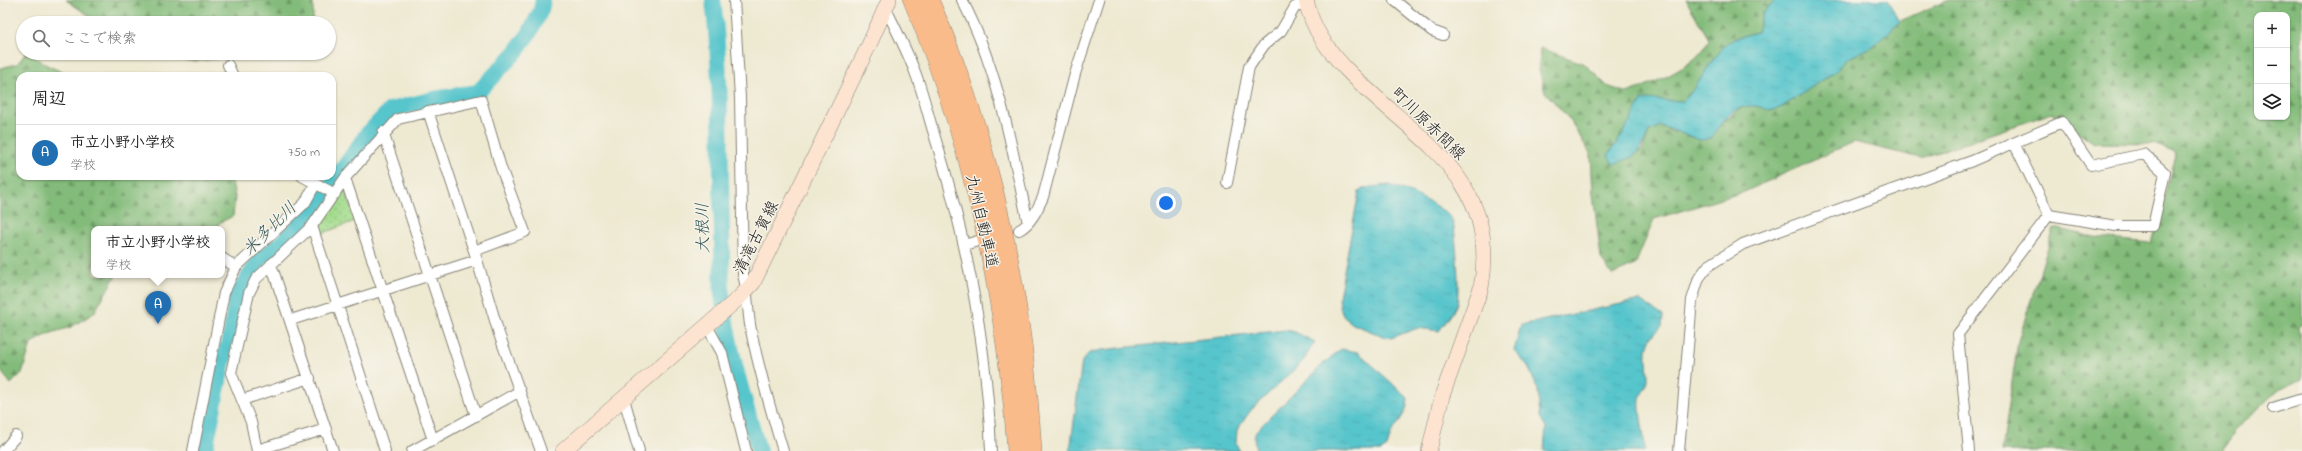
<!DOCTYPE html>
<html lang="ja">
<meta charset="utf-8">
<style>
:root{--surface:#fff;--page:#f6f6f6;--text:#222;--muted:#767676;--line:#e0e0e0;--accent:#1f6fb2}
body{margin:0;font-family:"Indie Flower","Klee One",sans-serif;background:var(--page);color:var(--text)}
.controls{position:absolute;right:12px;top:12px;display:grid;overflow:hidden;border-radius:8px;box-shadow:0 1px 3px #0004}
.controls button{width:36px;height:36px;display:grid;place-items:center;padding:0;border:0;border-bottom:1px solid var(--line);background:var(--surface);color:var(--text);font:20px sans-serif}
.you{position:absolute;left:1166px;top:203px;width:14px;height:14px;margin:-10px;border:3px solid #fff;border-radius:50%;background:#1a73e8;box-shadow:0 0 0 6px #1a73e833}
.badge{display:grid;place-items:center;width:26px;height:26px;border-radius:50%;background:var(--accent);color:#fff;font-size:13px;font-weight:700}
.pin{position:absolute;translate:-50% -33px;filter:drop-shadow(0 1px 2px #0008)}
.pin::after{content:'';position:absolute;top:21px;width:14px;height:12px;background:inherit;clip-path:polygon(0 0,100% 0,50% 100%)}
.popup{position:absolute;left:91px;top:226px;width:134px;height:52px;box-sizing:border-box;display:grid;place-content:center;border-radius:8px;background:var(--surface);filter:drop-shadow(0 1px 3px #0005);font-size:13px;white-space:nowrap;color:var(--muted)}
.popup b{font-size:15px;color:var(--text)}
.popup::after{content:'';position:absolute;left:50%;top:100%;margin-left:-8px;border:8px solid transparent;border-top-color:var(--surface)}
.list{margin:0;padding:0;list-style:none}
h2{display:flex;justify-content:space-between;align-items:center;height:52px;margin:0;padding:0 16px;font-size:17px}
h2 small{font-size:13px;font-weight:400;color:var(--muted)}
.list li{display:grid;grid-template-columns:26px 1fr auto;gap:12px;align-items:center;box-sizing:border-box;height:56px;padding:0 16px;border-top:1px solid var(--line)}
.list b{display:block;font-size:15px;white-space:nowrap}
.list p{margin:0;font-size:13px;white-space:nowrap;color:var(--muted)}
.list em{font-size:13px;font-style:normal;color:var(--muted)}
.icon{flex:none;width:22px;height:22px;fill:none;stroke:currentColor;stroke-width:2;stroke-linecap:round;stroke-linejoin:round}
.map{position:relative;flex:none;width:2302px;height:451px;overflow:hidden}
.search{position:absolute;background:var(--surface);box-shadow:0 1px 3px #0004;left:16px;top:16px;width:320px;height:44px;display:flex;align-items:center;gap:10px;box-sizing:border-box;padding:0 14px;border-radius:22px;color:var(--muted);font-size:15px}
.panel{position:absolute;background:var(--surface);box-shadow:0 1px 3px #0004;left:16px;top:72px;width:320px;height:108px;border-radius:12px}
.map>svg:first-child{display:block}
</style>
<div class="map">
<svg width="2302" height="451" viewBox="0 0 2302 451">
<defs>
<pattern id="grass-dots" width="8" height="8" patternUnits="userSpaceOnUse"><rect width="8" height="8" fill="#a4dd8f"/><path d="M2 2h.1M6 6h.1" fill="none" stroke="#8dbd7b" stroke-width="1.8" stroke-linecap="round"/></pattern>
<pattern id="forest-firs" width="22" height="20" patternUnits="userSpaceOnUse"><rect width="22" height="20" fill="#83bc7a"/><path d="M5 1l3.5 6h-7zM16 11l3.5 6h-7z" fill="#6a9863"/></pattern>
<pattern id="water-ripples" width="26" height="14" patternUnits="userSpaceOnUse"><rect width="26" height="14" fill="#57c5cc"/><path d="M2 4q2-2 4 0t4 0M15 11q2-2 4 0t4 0" fill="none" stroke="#4ba9af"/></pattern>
</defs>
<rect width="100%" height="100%" fill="#f7f3e8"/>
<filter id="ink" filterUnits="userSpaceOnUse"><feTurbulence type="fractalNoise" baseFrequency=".025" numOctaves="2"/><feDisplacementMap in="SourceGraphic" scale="8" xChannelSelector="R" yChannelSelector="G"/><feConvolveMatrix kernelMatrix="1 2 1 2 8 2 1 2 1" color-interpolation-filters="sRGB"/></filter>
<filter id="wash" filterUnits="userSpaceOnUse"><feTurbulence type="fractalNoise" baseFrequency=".012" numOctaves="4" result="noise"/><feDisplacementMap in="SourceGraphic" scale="16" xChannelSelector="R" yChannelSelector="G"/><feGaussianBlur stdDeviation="0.9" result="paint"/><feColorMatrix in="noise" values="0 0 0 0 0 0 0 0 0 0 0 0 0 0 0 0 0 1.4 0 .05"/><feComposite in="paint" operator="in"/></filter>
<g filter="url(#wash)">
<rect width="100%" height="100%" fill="#eee9d1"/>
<!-- grass -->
<path fill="url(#grass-dots)" stroke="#607c56" d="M343 186 357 220 318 235 316 228Z"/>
<!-- forest -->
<path fill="url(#forest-firs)" stroke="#506c4b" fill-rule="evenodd" d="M66 0H313V23H100Z
M1686 0H1775L1763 13 1757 32C1750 34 1743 36 1736 38 1714 48 1701 85 1683 101L1643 100 1622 135 1608 155 1629 159 1643 149 1649 131 1661 126 1673 132 1719 125 1745 105H1760L1770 111 1782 107 1839 69 1844 60 1869 48 1888 33 1900 21 1948 0H2302V324L2298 327 2302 350V379L2278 390 2234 431 2223 451H2002L2018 341 2054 228 2099 238 2152 243 2176 152 2153 144 2094 143 2052 113 1921 158 1854 142 1744 192 1654 219 1635 265 1612 275 1601 258 1593 194 1591 155 1570 120 1545 92 1539 69 1540 48 1585 64 1607 86 1627 93C1653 83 1700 66 1709 39ZM2257 15H2287V117H2257Z
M26 53H31C41 65 56 68 70 76H20V176H231L235 197 233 216 219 223 216 229H94V275H116L94 313 71 327 48 334 31 344 22 373 11 384 0 370V68L17 64Z
M164 53H272L197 61 173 60Z"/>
<!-- water -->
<path fill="url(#water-ripples)" stroke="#3a7074" d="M1775 0H1887L1900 21C1890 31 1880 41 1869 48 1857 55 1846 56 1839 69L1782 107 1770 111C1744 97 1724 114 1712 138L1700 140 1661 126 1649 131C1641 153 1636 157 1613 164L1608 155 1622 135 1643 99 1683 101C1701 85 1714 48 1736 38 1743 36 1750 34 1757 32L1763 13Z
M1389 185C1403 188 1445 207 1452 220 1456 227 1460 294 1457 303 1454 312 1445 323 1439 331L1418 328 1391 338 1380 335 1353 324 1344 317 1340 307 1339 297 1359 192 1364 188Z
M1640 300 1663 316 1662 327C1641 342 1648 357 1648 379 1648 386 1641 392 1640 399 1638 410 1645 436 1645 451H1544L1546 427 1540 417 1538 390 1528 366 1514 351 1521 325Z
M1286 330 1295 332 1315 342 1303 361 1251 410 1237 430 1236 442 1239 451H1070L1082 361 1089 353 1102 350Z
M1341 349 1358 352 1408 398 1407 406 1404 414 1391 434 1387 447 1381 451H1256L1254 437 1257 430 1323 364Z"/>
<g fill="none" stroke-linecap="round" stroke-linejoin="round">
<!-- stream -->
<path stroke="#57c5cc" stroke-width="2.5" d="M2277 401 2302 394"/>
<!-- river -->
<path stroke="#57c5cc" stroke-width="16" d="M713 0C722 77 720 156 722 234 723 254 720 275 722 295 728 348 744 399 759 451
M205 451 222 366 231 333 236 297 260 259 281 243 315 208 367 134 390 110 434 99 478 92 516 52 530 32 541 10 543 0"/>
</g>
</g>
<g filter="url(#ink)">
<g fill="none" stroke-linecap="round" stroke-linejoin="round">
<defs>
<path id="minor" d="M734 0 740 97 743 275C749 294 747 311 751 330 759 371 771 411 783 451
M962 0C998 68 1012 148 1028 223
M1394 0 1432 31 1443 35
M885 7C895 27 905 47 913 67 922 88 927 112 934 134 966 236 987 343 991 451
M228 65 233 76
M428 111 477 260 499 334 541 451
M383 132 476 416
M302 176 335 194
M345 178 433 440
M1227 183 1249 67 1264 45 1281 31 1295 7 1306 2
M312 226 385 451
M1019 230C1031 224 1038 208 1043 197L1075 74 1099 0
M964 245 978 241
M222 258 236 267
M271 264 333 451
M291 320 477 260
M707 326 722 353 746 451
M624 399 639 451
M242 400 310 378
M2273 408 2302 399
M257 450 326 429
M3 451 16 436
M193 451 224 293 236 267 305 203 316 183
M257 451 251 422 231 373 249 293 256 279 312 226 345 178 398 119 481 100 501 168 525 232 474 251
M412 451 520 391
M1679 451 1692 300 1699 278 1708 266 1743 244 1972 161 2062 122 2091 165 2144 154 2165 173 2153 226H2116L2049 215
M1969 451 1958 334 2049 215 2014 143"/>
<path id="secondary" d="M1306 0C1312 30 1330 53 1351 74 1417 140 1501 179 1481 288L1442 396 1429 451
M563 451 740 297 753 283 869 45 889 0"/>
<path id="motorway" d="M913 0C973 144 1006 296 1017 451
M929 0C991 142 1023 297 1032 451"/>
</defs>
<!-- minor casing -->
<use href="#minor" stroke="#858276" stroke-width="12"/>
<!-- secondary casing -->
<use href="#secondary" stroke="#858276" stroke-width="16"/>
<!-- motorway casing -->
<use href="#motorway" stroke="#858276" stroke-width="20"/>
<!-- minor -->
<use href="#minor" stroke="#fff" stroke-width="10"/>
<!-- secondary -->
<use href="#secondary" stroke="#fde4d1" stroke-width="15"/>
<!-- motorway -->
<use href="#motorway" stroke="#fabb8b" stroke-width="19"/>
</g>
</g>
<g text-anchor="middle" stroke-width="3" stroke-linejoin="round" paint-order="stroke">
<!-- street labels -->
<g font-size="16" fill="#1c1c1c" stroke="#f7f3e8">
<text transform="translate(1429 123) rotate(44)" y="6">町川原赤間線</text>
<text transform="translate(983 221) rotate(77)" y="6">九州自動車道</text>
<text transform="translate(755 237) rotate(-63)" y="6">清滝古賀線</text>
</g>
<!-- water labels -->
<g font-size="17" font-style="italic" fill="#31575a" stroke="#f7f3e8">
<text transform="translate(269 228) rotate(-45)" y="6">米多比川</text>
<text transform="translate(702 228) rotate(-91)" y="6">大根川</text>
</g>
</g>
</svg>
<div class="controls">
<button>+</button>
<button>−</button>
<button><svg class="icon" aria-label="layers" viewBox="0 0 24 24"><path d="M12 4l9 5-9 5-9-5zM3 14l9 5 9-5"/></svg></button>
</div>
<div class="you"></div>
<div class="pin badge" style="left:158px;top:324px">A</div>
<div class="popup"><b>市立小野小学校</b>学校</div>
<div class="search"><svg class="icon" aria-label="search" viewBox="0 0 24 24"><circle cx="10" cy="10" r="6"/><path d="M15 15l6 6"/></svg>ここで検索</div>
<section class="panel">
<h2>周辺<small></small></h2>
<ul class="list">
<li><span class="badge">A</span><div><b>市立小野小学校</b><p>学校</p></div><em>750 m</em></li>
</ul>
</section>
</div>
